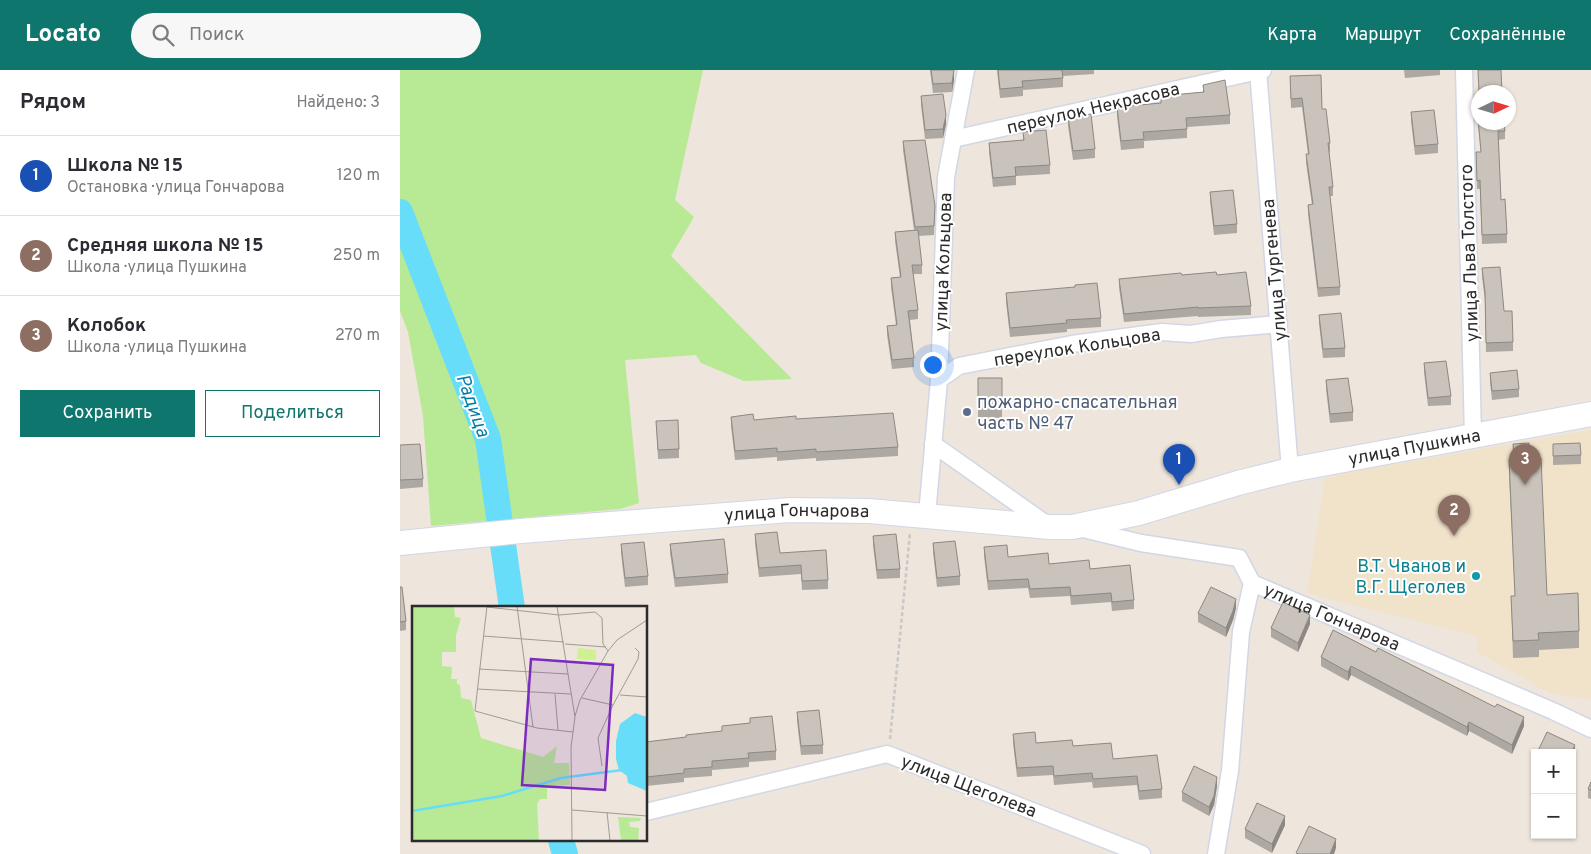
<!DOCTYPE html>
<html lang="ru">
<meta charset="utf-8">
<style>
:root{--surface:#fff;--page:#f7f7f7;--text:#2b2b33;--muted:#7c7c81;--line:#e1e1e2;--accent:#0f766e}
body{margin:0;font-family:Overpass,sans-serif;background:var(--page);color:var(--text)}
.controls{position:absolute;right:15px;bottom:15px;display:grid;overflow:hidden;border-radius:0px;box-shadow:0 1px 4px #0004}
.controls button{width:45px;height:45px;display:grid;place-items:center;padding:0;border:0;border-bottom:1px solid var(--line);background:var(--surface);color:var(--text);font:25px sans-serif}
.compass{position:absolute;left:1071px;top:15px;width:45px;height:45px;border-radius:50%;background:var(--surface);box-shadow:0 1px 4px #0004;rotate:86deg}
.you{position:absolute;left:532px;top:294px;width:18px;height:18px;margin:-12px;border:4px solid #fff;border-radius:50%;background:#1a73e8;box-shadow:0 0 0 8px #1a73e833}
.badge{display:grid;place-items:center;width:32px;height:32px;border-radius:50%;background:var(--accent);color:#fff;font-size:16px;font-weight:700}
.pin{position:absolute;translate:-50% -41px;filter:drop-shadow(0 1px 2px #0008)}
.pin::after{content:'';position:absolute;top:26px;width:18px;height:15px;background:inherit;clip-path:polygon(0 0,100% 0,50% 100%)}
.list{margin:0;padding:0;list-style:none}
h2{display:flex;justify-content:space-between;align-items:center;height:65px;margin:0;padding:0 20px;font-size:21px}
h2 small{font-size:16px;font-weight:400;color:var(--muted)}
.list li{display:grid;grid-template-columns:32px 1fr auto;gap:15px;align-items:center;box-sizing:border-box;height:80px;padding:0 20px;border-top:1px solid var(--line)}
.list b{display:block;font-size:19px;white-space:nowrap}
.list p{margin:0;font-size:16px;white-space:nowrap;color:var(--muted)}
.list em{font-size:16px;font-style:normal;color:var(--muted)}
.actions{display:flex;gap:10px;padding:15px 20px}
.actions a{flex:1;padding:11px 0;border:1px solid var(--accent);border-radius:0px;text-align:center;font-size:18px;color:var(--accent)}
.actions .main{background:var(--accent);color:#fff}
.icon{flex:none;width:28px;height:28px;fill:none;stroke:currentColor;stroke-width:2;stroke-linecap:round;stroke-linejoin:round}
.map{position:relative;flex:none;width:1191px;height:784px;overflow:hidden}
header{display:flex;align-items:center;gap:30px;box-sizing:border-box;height:70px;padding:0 25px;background:var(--accent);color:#fff}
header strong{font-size:24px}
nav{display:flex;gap:28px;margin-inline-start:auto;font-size:18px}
.search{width:350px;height:45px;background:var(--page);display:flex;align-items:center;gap:12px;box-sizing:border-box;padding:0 18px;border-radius:28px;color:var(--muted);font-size:19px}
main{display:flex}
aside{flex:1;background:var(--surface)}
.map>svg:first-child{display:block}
</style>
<header>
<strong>Locato</strong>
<div class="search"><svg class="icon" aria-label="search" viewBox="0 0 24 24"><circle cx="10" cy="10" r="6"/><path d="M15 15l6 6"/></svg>Поиск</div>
<nav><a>Карта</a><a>Маршрут</a><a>Сохранённые</a></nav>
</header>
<main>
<aside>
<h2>Рядом<small>Найдено: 3</small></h2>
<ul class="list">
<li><span class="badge" style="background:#1a4fb4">1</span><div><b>Школа № 15</b><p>Остановка · улица Гончарова</p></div><em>120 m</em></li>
<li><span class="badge" style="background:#8d6e63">2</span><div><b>Средняя школа № 15</b><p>Школа · улица Пушкина</p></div><em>250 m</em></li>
<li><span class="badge" style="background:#8d6e63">3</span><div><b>Колобок</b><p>Школа · улица Пушкина</p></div><em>270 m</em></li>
</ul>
<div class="actions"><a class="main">Сохранить</a><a>Поделиться</a></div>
</aside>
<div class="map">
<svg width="1191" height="784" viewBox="0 0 1191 784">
<rect width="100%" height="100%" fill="#eee5dc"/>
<!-- education -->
<path fill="#f1e2ca" d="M1191 360V630L1150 623 1077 582V566L907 523 925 408 957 401Z"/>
<!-- green -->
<path fill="#b8e994" d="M0 0H303L275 130 294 147 271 186 392 309 344 311 301 293 296 285 225 290 239 433 220 439 31 456 23 346 8 262 0 241Z"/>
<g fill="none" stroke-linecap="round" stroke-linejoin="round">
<!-- river -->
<path stroke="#67ddf9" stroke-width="26" d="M0 142 88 369 112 538
M161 770 165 784"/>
<defs>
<g id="street">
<path d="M858 0 890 400"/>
<path d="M1064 0 1073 366"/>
<path d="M553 69 863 0"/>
<path d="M539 310 559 296 672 274 762 262 791 264 821 259 879 254"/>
<path d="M533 374 649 456"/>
<path d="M527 445 539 310 546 107 566 0"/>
<path id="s1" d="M679 458 741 473 839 488 852 513 1153 641 1191 659"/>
<path d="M246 742 487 684 742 784"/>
<path d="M816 784 830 701 841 562 852 513"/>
</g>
<g id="secondary">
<path id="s2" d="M0 473 121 461 390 440 469 441 650 457H672L739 443 838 413 890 400 1191 344"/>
</g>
</defs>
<!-- street casing -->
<use href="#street" stroke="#d1d7e5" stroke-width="19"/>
<!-- secondary casing -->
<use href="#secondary" stroke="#d1d7e5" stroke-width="26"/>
<!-- path -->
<path stroke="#c8c8c8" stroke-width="2.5" stroke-dasharray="4 2.5" stroke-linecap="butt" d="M490 669 510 463"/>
<!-- street -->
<use href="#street" stroke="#fff" stroke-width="16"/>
<!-- secondary -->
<use href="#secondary" stroke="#fff" stroke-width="24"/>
</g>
<!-- wall -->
<path fill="#ada8a1" d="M530 0H554V10L552 22 533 23Z
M597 0H694V4L663 6V17L623 20V26L600 28Z
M1004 0H1040V5L1005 8Z
M890 6 922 39 930 73V82H929L933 117V126H930L940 217V225L918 227 908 144V135H912L906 93V84H908L902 37 891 38Z
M803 15 830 45V54L787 57V68L744 71V78L721 80 717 46V37L761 33V26L803 22Z
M521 26 546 54 543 68 525 69 521 35Z
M1077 37 1105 61V69L1098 70 1101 130 1107 164V173L1082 174 1080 119H1077L1076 82H1081L1077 46Z
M1011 42 1038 74V83L1015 85 1011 51Z
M668 47 695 79V88L673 90 668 56Z
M623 62 650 95V104L616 106V115L593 117 589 82V73L623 70Z
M503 71 535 136 534 165 518 166 522 195V204H513L518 240V249L510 250 514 288V297L492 299 487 265V256L496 255 491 217V208L500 207 495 171V162L514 160 503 80Z
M810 122 837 154V163L814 165 810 131Z
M1082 198 1104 241 1113 272V281L1086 282 1085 231 1082 207Z
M782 205H817L851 236V245L798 247V246L724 252 719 218V209Z
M606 223 701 248V257L667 259V262L610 267 606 232Z
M919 245 945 278V287L923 288 919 254Z
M1024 293 1051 326V335L1028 336 1024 302Z
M1090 303 1119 319V327L1092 330 1090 312Z
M578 308H602V348L578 347Z
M926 310 953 342V351L930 353 926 319Z
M331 347 354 350 396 349 498 377V386L416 391V388L377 391V387L335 390 331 356Z
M256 351 279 379V388L258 389Z
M1113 374 1130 388 1147 525 1179 561V578L1139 580V587L1113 588 1111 526H1115L1109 406V389H1113Z
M1153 374 1181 385V394L1153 395Z
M0 375 23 409V417L0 419Z
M355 464 380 483 428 510V519L402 520 401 504 359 507 355 473Z
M473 466 500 499V508L477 509 473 475Z
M533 473 560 506V515L537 517 533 482Z
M221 474 248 506V515L225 517 221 483Z
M270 474 328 504V513L275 517 270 483Z
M584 477 608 487 649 494 690 499 734 530V539L712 541 711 532 671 535 670 526 630 528 628 518 588 520 584 486Z
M0 517 6 551V560L0 561Z
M836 538 833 550 826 567 798 552V543Z
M910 554 898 582 871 567V558Z
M933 560 1124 656 1112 684 1069 661 1067 666 951 605 948 611 921 596V587Z
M397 642 423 675V684L401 685 397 651Z
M350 648 376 681V690L349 692V697L312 700V706L284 708V712L246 716V672L286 667 322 661V656L350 653Z
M613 664 636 673 673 676 713 689 762 719V728L739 730 737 715 693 718 692 712 654 715 653 705 617 707 613 673Z
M1191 712V729L1188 728V719Z
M817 716 814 735 809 746 782 731V722Z
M885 755 872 783 845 768V759Z"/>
<!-- shaded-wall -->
<path fill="#8d8883" d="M554 1V10L552 22V13Z
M546 45V54L543 68V59Z
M836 529V538L833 550 826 567V558Z
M910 545V554L898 582V573Z
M951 596V605L948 611V602Z
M1124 647V656L1112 684V675Z
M1069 652V661L1067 666V657Z
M1175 675V684L1172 689V683H1171Z
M817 707V716L814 735 809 746V737Z
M885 746V755L872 783V774Z
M936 769V778L934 784H930Z"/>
<!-- building -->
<path fill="#c9c3bb" stroke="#8d8883" d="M531 0H554L552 13 533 14Z
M598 0H662L663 8 622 11 623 17 600 19Z
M1078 0H1101L1102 22H1079Z
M921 5 922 39H926L930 73H928L933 117H929L940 217 918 218 908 135 913 134 906 84H909L902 28 891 29 890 6Z
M825 10 830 45 786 48 787 59 743 62 744 69 721 71 717 37 761 33V26L804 22 803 15Z
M543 24 546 45 543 59 525 60 521 26Z
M1077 37H1078V52H1104L1105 61H1098L1101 130 1105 129 1107 164 1082 165 1080 110 1077 111 1076 82H1081Z
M1034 40 1038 74 1015 76 1011 42Z
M691 44 695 79 673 81 668 47Z
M646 60 650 95 615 97 616 106 593 108 589 73 624 70 623 62Z
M525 70 535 136 534 156 515 157 503 71Z
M833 120 837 154 814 156 810 122Z
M518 160 522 195H512L518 240 508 241 514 288 492 290 487 256 497 255 491 208 501 207 495 162Z
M1100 197 1104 241H1112L1113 272 1086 273 1085 222 1082 198Z
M816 202 817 205 846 202 851 236 798 238V237L724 244 719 209 781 203 782 205Z
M697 213 701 248 666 250 667 253 610 258 606 223 675 217V215Z
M941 243 945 278 923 279 919 245Z
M1046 291 1051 326 1028 328 1024 293Z
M1117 300 1119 319 1092 321 1090 303Z
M578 308H602V339L578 338Z
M948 308 953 342 930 344 926 310Z
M493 343 498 377 416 382V379L377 382V378L335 381 331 347 353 344 354 350 396 346V349Z
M278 350 279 379 258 380 256 351Z
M1129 373 1130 388H1141L1147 525 1178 523 1179 561 1138 563 1139 570 1113 571 1111 526H1115L1109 389H1114L1113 374Z
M1180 373 1181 385 1153 386V374Z
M20 374 23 409 0 410V375Z
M377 462 380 483 426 480 428 510 402 511 401 495 359 498 355 464Z
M496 464 500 499 477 500 473 466Z
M324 469 328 504 275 508 270 474Z
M555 471 560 506 537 508 533 473Z
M244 472 248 506 225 508 221 474Z
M607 475 608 487 648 483 649 494 689 490 690 499 730 495 734 530 712 532 711 523 671 526 670 517 630 519 628 509 588 511 584 477Z
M0 517H2L6 551 0 552Z
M811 517 836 529 833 541 826 558 798 543Z
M883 532 910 545 898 573 871 558Z
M933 560 976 582 978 578 1095 637 1097 634 1124 647 1112 675 1069 652 1067 657 951 596 948 602 921 587Z
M419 640 423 675 401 676 397 642Z
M372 646 376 681 348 683 349 688 312 691V697L284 699V703L246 707V672L286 667V665L322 661V656L350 653V648Z
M635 662 636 673 672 670 673 676 711 673 713 689 757 685 762 719 739 721 737 706 693 709 692 703 654 706 653 696 617 698 613 664Z
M1147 662 1175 675 1171 683H1137Z
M794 696 817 707 814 726 809 737 782 722Z
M1191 712V720L1188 719Z
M857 733 885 746 872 774 845 759Z
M909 756 936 769 930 784H899L896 783Z"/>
<!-- markers -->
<circle fill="#5c6f8a" stroke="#fff" stroke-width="2" cx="567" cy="342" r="5"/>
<circle fill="#0f9aa8" stroke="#fff" stroke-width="2" cx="1076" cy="506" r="5"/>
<g text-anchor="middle" stroke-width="4" stroke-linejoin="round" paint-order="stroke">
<!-- street labels -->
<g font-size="18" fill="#2b2b2b" stroke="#fff">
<text transform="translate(693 38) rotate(-13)" y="6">переулок Некрасова</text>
<text transform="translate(1069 183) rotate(-92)" y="6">улица Льва Толстого</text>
<text transform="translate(543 192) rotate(-88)" y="6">улица Кольцова</text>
<text transform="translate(874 200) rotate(-95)" y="6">улица Тургенева</text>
<text transform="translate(677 277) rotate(-9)" y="6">переулок Кольцова</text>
<text dy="6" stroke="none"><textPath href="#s2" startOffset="1026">улица Пушкина</textPath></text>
<text dy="6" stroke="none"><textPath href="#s2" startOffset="398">улица Гончарова</textPath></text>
<text dy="6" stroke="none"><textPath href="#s1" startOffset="278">улица Гончарова</textPath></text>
<text transform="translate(569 716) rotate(21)" y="6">улица Щеголева</text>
</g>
<!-- service labels -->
<g font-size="18" fill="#4e5e75" stroke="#fff" text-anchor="start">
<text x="577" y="338">пожарно-спасательная<tspan x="577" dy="21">часть № 47</tspan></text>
</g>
<!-- culture labels -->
<g font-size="18" fill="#0d838f" stroke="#fff" text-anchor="end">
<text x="1066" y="502">В.Т. Чванов и<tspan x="1066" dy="21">В.Г. Щеголев</tspan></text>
</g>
<!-- water labels -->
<g font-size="19" font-style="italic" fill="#027ca9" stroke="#fff">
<text transform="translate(74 335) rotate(70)" y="7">Радица</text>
</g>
</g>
<!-- overview -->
<g transform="translate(12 536)">
<rect width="235" height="235" fill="#eee5dc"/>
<path d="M0 0H42L43 11 49 12 44 29V46H30V60L40 61 39 73H45V78L48 79 49 92 59 94 69 132 131 151 145 140 142 157H157L158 179 135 180V193H128L125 198 127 235H0ZM206 211 229 212 228 215 217 216 218 221 227 222 226 235 209 234Z" fill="#b8e994"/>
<path d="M166 42 184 44V54L165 53Z" fill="#cff18f"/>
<path d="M223 107 235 111V185L216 177 215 170 207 164 204 153V135L208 118Z" fill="#67ddf9"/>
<path fill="none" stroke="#67ddf9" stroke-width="2.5" d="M0 205 90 190 149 172 210 164"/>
<path fill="none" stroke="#a09b95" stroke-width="1" d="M75 0 63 105 125 122 161 126M105 0 121 121M145 0 163 111 159 141 160 235M75 1 147 9 183 6 190 12 191 38 196 45M71 30 152 36M153 38 194 41M67 63 156 68M65 83 159 88M143 88 146 124M208 89 235 91M170 92 201 99 226 53 227 46 223 42M163 110 168 94 196 45 205 34 235 14M190 160 186 132 201 99M160 204 235 210M195 206 198 235"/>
<path fill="#7b2cbf" fill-opacity="0.15" stroke="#7b2cbf" stroke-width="2.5" d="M119 53 201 59 193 184 110 179Z"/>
<rect width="235" height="235" fill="none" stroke="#2b2b2b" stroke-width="2.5"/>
</g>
</svg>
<div class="controls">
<button>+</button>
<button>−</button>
</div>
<svg class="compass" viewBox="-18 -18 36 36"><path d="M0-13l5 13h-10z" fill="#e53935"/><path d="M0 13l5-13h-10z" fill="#7c7c81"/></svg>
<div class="you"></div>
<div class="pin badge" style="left:779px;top:415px;background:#1a4fb4">1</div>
<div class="pin badge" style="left:1054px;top:466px;background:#8d6e63">2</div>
<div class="pin badge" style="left:1125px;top:415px;background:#8d6e63">3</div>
</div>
</main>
